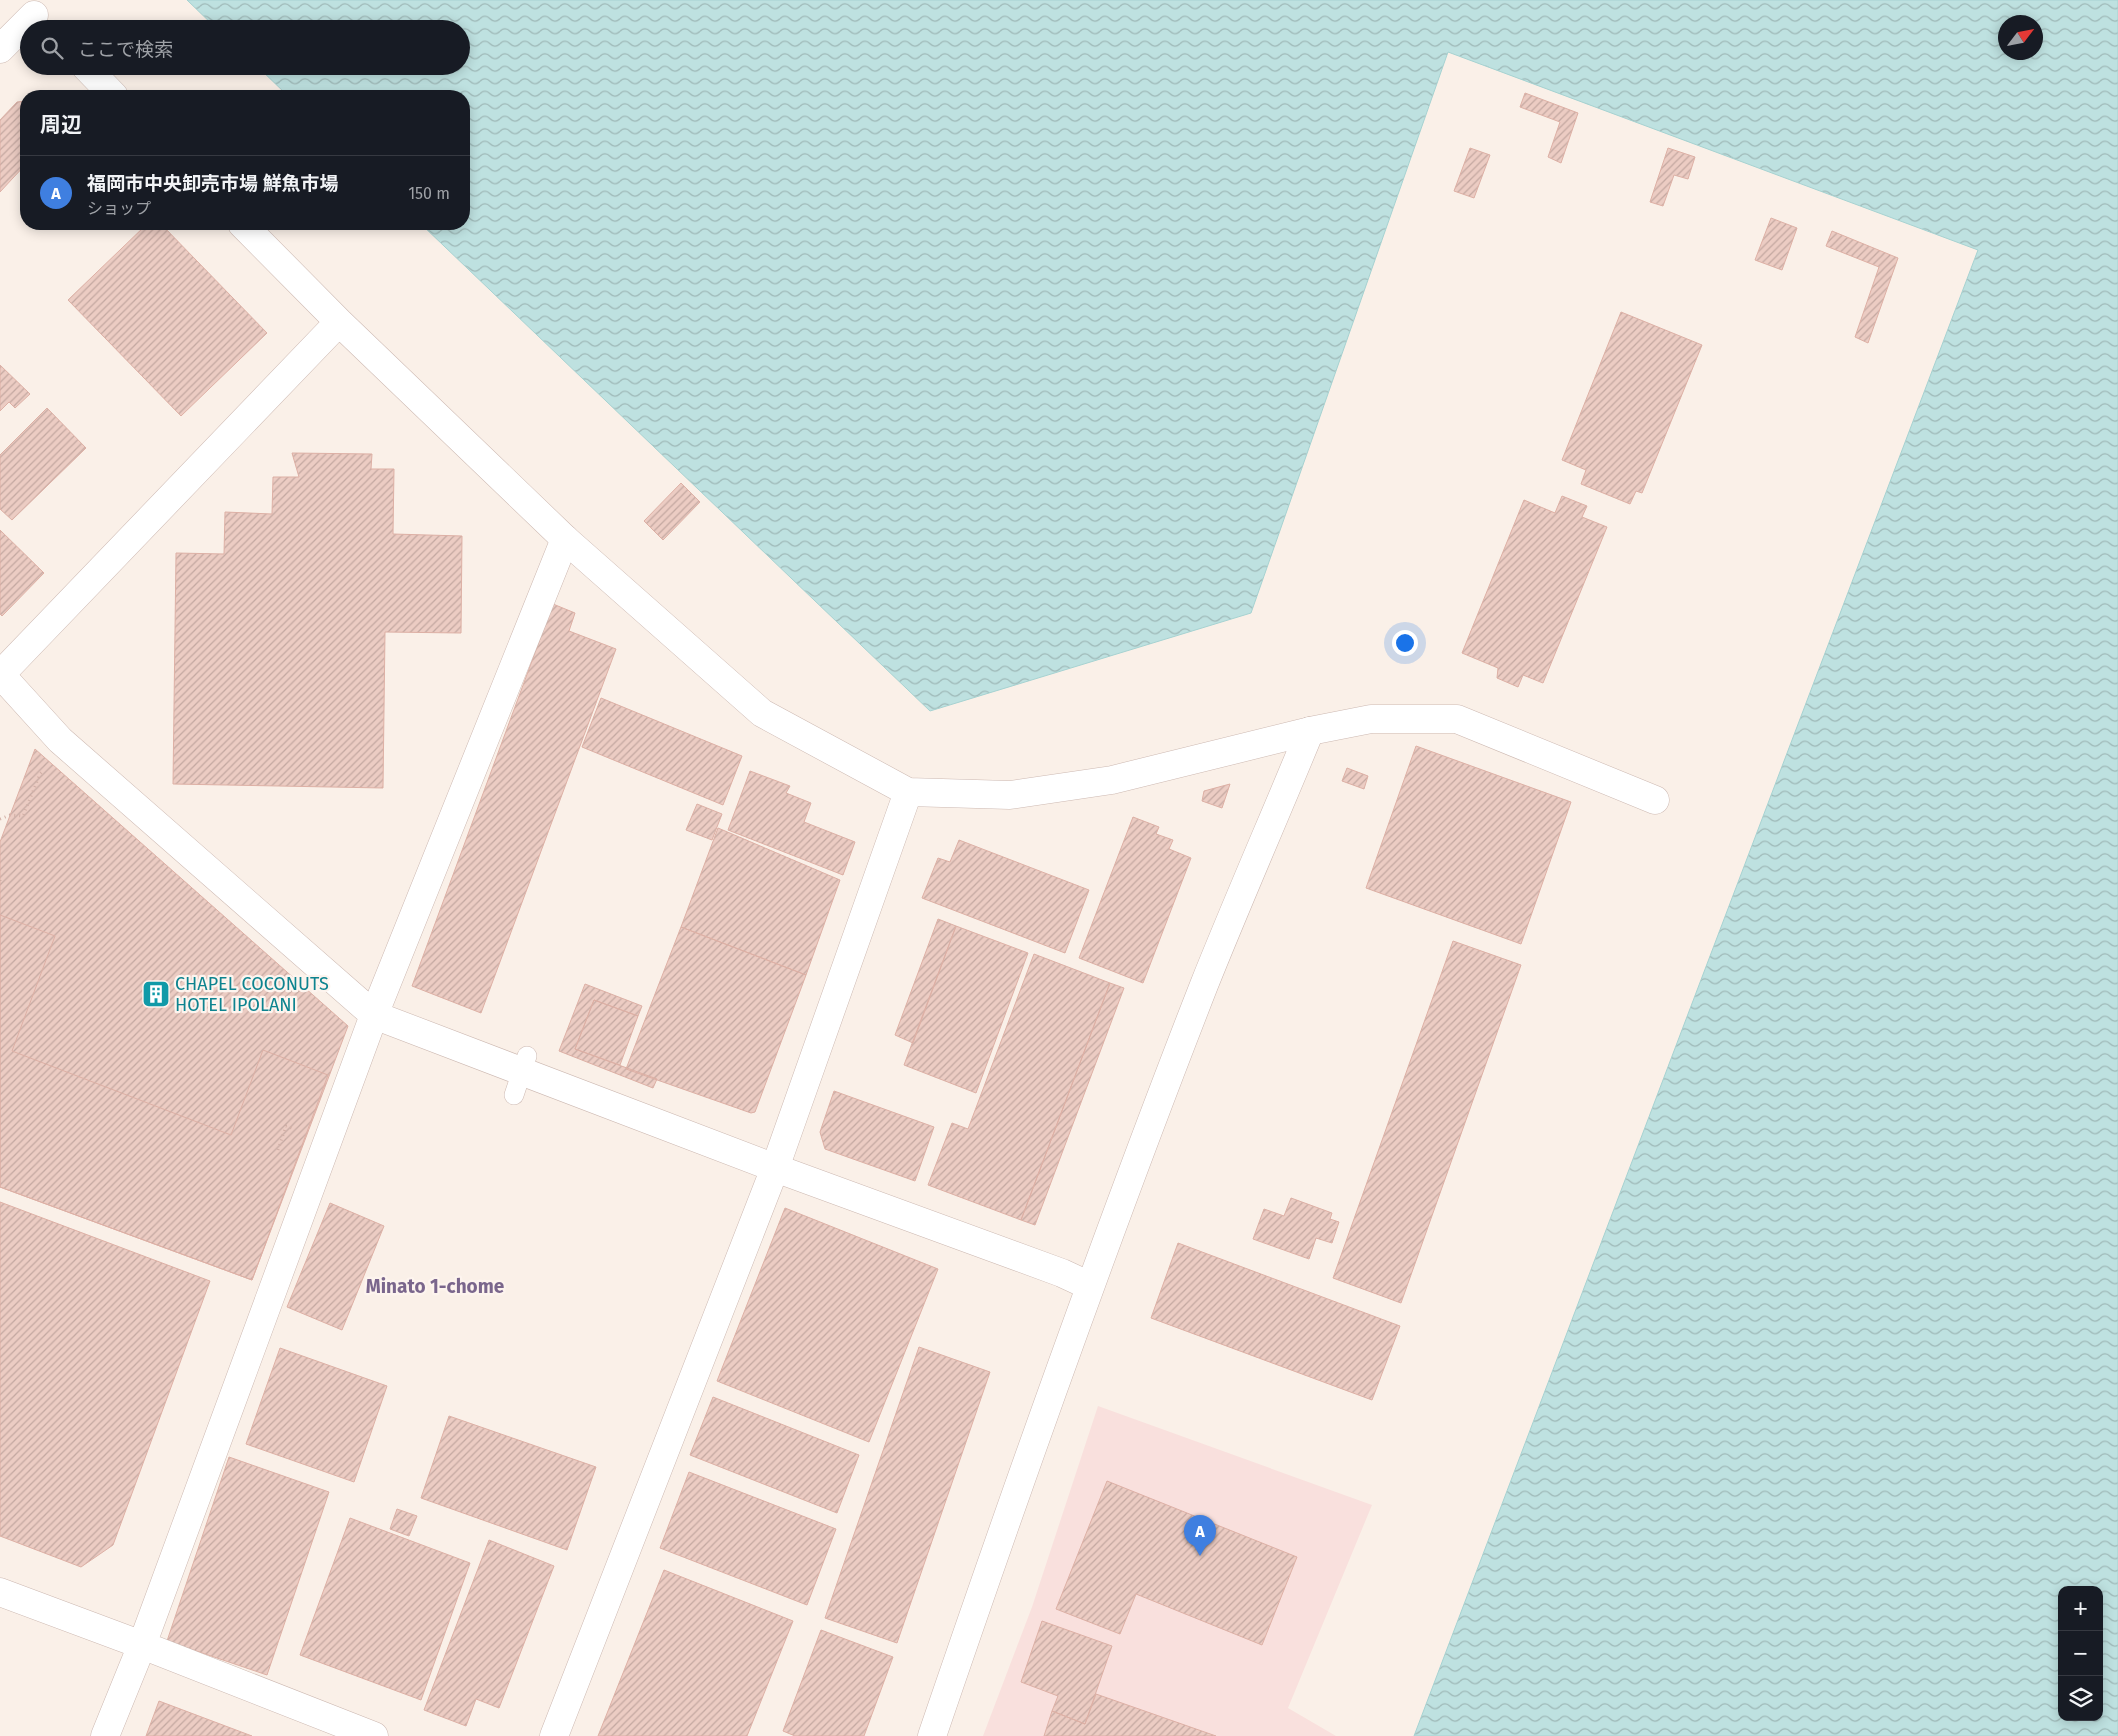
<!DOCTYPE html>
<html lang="ja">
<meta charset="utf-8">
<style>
:root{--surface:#171b24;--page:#242831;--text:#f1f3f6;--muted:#9ea1a6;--line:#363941;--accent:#b45309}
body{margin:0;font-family:"Fira Sans","Noto Sans JP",sans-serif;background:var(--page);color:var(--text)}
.controls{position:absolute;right:15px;bottom:15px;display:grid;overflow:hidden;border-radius:10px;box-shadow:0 2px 12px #0003}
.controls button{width:45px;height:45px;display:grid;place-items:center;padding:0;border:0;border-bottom:1px solid var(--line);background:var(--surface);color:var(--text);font:25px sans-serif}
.compass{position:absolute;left:1998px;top:15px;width:45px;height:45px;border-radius:50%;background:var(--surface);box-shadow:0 2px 12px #0003;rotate:58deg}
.you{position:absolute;left:1404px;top:642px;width:18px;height:18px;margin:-12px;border:4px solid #fff;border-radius:50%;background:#1a73e8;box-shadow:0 0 0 8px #1a73e833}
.badge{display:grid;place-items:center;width:32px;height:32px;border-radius:50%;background:var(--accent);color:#fff;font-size:16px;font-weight:700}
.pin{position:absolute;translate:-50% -41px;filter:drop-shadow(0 1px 2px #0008)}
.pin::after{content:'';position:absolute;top:26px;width:18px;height:15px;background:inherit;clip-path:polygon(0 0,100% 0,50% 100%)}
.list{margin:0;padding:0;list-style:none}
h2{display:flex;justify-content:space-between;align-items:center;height:65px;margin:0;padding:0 20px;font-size:21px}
h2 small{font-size:16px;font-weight:400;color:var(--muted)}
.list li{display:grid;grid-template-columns:32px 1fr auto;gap:15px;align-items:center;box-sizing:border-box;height:75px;padding:0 20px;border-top:1px solid var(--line)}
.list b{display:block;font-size:19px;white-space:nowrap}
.list p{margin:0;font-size:16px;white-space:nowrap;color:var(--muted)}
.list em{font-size:16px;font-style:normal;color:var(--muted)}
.icon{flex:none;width:28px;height:28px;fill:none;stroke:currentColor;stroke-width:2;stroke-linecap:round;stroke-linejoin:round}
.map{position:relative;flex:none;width:2118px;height:1736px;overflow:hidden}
.search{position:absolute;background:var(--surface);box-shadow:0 2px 12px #0003;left:20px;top:20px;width:450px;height:55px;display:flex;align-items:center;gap:12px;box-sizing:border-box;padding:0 18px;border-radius:28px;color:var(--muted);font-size:19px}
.panel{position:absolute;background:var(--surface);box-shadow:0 2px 12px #0003;left:20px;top:90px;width:450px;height:140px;border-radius:20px}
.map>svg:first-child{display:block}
</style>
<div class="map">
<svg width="2118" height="1736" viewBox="0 0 2118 1736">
<defs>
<pattern id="water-waves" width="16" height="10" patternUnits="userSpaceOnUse" patternTransform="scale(1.25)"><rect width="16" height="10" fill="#bee1e0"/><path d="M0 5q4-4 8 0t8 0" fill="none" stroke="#9fb9b8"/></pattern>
<pattern id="building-hatch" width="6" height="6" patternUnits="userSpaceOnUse" patternTransform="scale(1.25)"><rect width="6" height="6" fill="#ecccc3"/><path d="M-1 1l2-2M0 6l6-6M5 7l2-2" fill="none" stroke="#c4a8a1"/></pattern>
</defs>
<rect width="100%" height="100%" fill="#faf0e8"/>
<!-- commercial -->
<path fill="#f9e0dd" d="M1098 1406 1372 1505 1288 1708 1336 1736H983L1032 1607Z"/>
<!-- water -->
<path fill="url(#water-waves)" stroke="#a6d2d1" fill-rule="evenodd" d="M187 0H2118V1736H1414L1978 250 1448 52 1251 613 930 711 421 224H464V96H288L257 66H461V29H217ZM2006 22H2036V52H2006ZM2062 1590H2099V1717H2062Z"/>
<!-- building -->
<path fill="url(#building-hatch)" stroke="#ddb0a5" d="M1525 93 1578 113 1561 163 1548 157 1560 122 1520 107Z
M26 101V164L0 192V120L17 102Z
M1470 148 1490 155 1474 198 1454 191Z
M1668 148 1695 157 1688 179 1674 175 1663 206 1650 202Z
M1771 218 1797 228 1782 270 1755 260Z
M147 224H161L267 333 181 416 68 300Z
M1832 231 1898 258 1868 343 1855 337 1879 267 1826 246Z
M1621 312 1702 345 1642 493 1636 491 1630 504 1581 484 1586 470 1562 460Z
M0 365 30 394 15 408 9 402 0 411Z
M47 408 86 448 12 520 0 509V455Z
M292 453 372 454 371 469H394L393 534 462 536 461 633 385 632 383 788 173 784 176 553 224 554 225 512 272 514 273 477H299Z
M681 483 700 502 663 540 644 521Z
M1562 496 1587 506 1582 517 1607 527 1543 683 1523 675 1518 687 1497 678 1498 668 1462 653 1524 500 1555 513Z
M0 530 44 573 2 616 0 614Z
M553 604 575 613 569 631 616 649 481 1013 412 986Z
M601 698 742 756 723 805 582 747Z
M1416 746 1571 802 1521 944 1366 888Z
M35 749 348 1026 252 1280 0 1187V842Z
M1347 768 1368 776 1364 789 1342 781Z
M750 771 790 786 786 793 811 803 804 822 855 842 843 875 728 830Z
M1230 784 1222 808 1202 801 1204 791Z
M697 804 722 814 712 840 686 830Z
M1133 817 1159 827 1156 834 1173 840 1169 849 1191 858 1143 983 1079 958Z
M718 828 840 880 806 975 681 927Z
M959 840 1089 890 1065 953 922 898 938 858 950 862Z
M0 915 55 936 12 1051 231 1135 263 1050 328 1075 252 1280 0 1187Z
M938 919 956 926 913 1043 895 1035Z
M956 926 1028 953 976 1093 904 1065Z
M681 927 806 975 755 1112 751 1113 626 1069Z
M1453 941 1521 965 1401 1303 1333 1278Z
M1034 954 1110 983 1021 1220 928 1185 952 1123 968 1129Z
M1110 983 1124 988 1035 1225 1021 1220Z
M585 984 642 1006 638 1016 594 1000 575 1049 657 1079 653 1088 559 1051Z
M594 1000 638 1016 620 1065 575 1049Z
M834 1091 934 1127 915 1181 825 1149 820 1132Z
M1291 1198 1332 1213 1330 1219 1339 1222 1332 1243 1316 1238 1309 1259 1253 1239 1264 1209 1284 1216Z
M0 1202 210 1281 113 1545 81 1567 0 1536Z
M330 1203 384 1226 342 1330 287 1307Z
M785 1208 938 1269 869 1442 717 1381Z
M1178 1243 1400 1326 1372 1400 1151 1318Z
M919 1347 990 1372 897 1643 825 1618Z
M280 1348 387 1386 354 1482 246 1444Z
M713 1397 859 1455 837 1513 690 1455Z
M449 1416 596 1467 567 1550 421 1498Z
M229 1457 329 1492 267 1675 167 1641Z
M689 1472 836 1529 807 1605 660 1548Z
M1107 1481 1297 1557 1262 1645 1136 1594 1120 1634 1056 1609Z
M397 1509 417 1516 409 1536 390 1529Z
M350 1518 470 1563 421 1700 300 1655Z
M489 1540 554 1566 499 1708 476 1699 466 1726 424 1710Z
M664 1570 793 1621 747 1736H598Z
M1042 1621 1112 1646 1085 1724 1052 1711 1058 1696 1021 1682Z
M821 1630 893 1657 864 1736H795L783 1731Z
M1096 1694 1216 1736H1044L1052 1711 1085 1724Z
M159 1701 252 1736H146Z"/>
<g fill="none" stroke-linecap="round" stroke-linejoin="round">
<defs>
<path id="service" d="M514 1095 527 1056"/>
<path id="minor" d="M0 674 60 740 374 1015
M1310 731 1371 719H1457L1655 800
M0 1592 142 1645 374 1736
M105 1736 142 1645 374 1015 565 539
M554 1736 775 1168 908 792"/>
<path id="tertiary" d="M0 49 34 15
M85 66 114 96
M242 224 339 322 565 539 762 713 908 792 1010 795 1112 780 1310 731
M0 675 339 322
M374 1015 775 1168 1062 1273 1090 1286
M932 1736C1018 1484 1107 1233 1204 985 1238 900 1275 816 1310 731"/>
</defs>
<!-- service casing -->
<use href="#service" stroke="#cdb9b2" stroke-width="20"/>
<!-- minor casing -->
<use href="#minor" stroke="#cdb9b2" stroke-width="29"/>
<!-- tertiary casing -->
<use href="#tertiary" stroke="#cdb9b2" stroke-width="29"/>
<!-- path -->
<path stroke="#d1afa6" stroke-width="3" stroke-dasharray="1 4" stroke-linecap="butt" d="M0 819 10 815 23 816 40 774 42 772
M0 880V882
M278 1150 286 1126 295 1129"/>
<!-- service -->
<use href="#service" stroke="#fff" stroke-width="19"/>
<!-- minor -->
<use href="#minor" stroke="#fff" stroke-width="28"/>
<!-- tertiary -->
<use href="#tertiary" stroke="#fff" stroke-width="28"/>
</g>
<!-- icons -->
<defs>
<symbol id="building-square" viewBox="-11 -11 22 22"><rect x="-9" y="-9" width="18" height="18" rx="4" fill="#0f9aa8" stroke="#fdf4ee"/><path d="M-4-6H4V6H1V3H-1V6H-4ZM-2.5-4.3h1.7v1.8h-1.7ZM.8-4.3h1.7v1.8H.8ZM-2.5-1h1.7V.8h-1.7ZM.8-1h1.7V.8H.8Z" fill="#fff"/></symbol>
</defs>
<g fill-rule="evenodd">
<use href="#building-square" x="140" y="978" width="32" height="32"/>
</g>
<g text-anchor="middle" stroke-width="4.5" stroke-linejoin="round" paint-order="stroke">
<!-- culture labels -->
<g font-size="18" fill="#0d838f" stroke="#fdf4ee" text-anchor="start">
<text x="175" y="990">CHAPEL COCONUTS<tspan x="175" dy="21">HOTEL IPOLANI</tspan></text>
</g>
<!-- neighbourhood labels -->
<g font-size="19" font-weight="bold" fill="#7a668c" stroke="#fdf4ee">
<text x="435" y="1293">Minato 1-chome</text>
</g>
</g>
</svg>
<div class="controls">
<button>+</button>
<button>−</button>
<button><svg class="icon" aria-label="layers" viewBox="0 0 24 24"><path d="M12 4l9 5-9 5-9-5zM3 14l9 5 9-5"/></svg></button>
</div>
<svg class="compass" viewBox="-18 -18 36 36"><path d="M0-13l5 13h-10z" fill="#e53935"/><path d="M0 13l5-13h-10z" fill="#9ea1a6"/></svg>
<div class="you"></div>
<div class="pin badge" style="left:1200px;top:1556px;background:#3f7fe0">A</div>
<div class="search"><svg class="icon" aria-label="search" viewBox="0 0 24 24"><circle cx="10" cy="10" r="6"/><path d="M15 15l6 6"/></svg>ここで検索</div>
<section class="panel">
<h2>周辺<small></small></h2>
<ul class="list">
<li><span class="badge" style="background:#3f7fe0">A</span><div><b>福岡市中央卸売市場 鮮魚市場</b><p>ショップ</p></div><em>150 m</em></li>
</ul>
</section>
</div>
